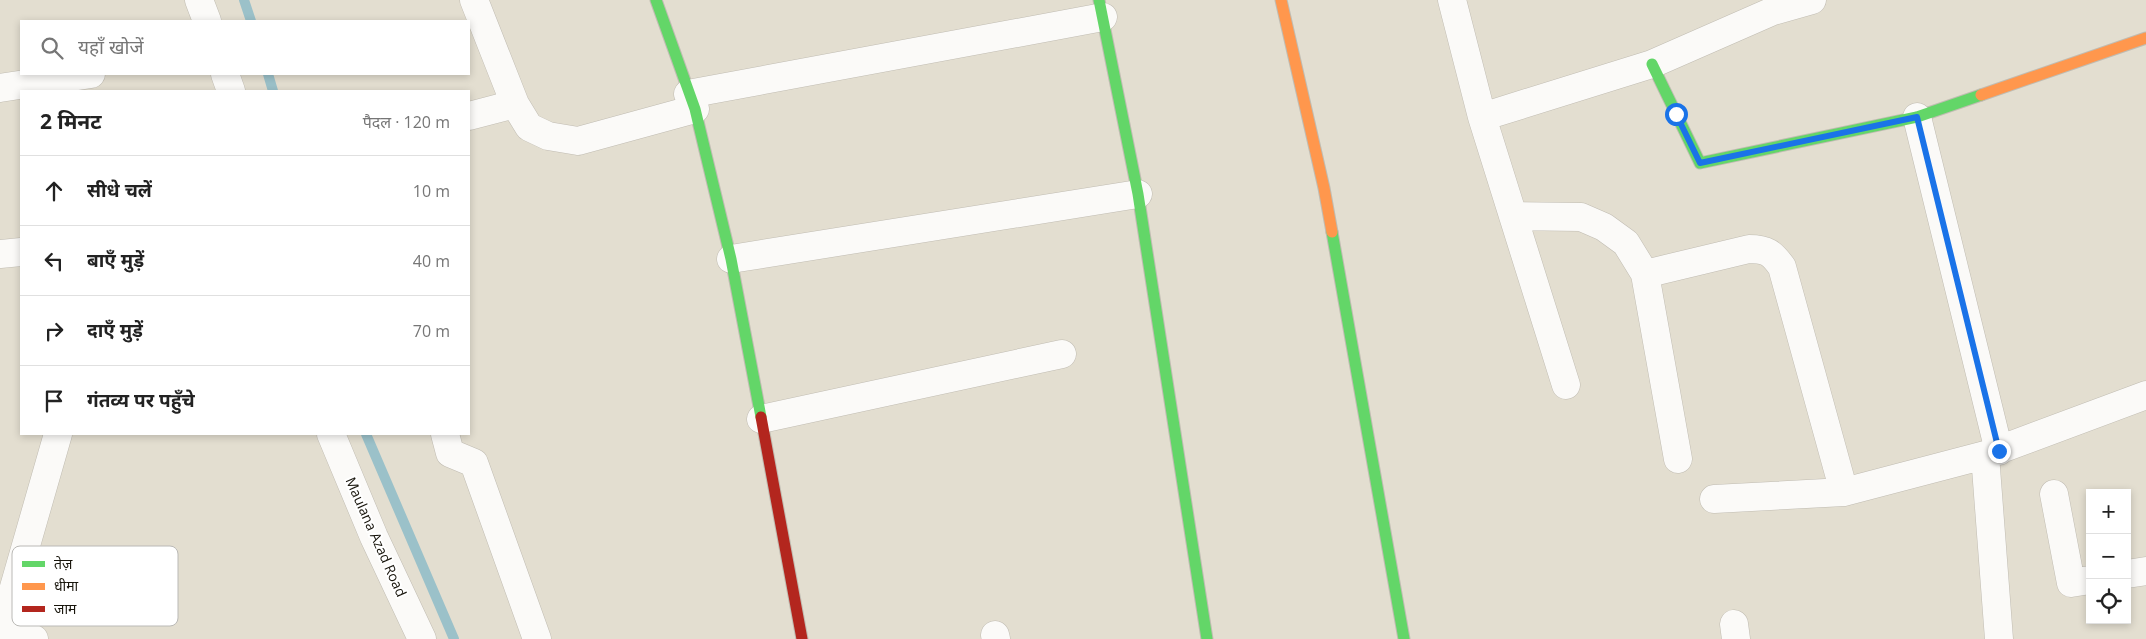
<!DOCTYPE html>
<html lang="hi">
<meta charset="utf-8">
<style>
:root{--surface:#fff;--page:#f6f6f6;--text:#222;--muted:#767676;--line:#e0e0e0}
body{margin:0;font-family:"Open Sans","Noto Sans Devanagari",sans-serif;background:var(--page);color:var(--text)}
.controls{position:absolute;right:15px;bottom:15px;display:grid;overflow:hidden;border-radius:0px;box-shadow:0 2px 8px #0003}
.controls button{width:45px;height:45px;display:grid;place-items:center;padding:0;border:0;border-bottom:1px solid var(--line);background:var(--surface);color:var(--text);font:25px sans-serif}
.stop{position:absolute;width:15px;height:15px;margin:-11px;border:4px solid #1a73e8;border-radius:50%;background:#fff}
.stop.end{background:#1a73e8;border-color:#fff;box-shadow:0 1px 5px #0008}
.list{margin:0;padding:0;list-style:none}
h2{display:flex;justify-content:space-between;align-items:center;height:65px;margin:0;padding:0 20px;font-size:21px}
h2 small{font-size:16px;font-weight:400;color:var(--muted)}
.list li{display:grid;grid-template-columns:32px 1fr auto;gap:15px;align-items:center;box-sizing:border-box;height:70px;padding:0 20px;border-top:1px solid var(--line)}
.list b{display:block;font-size:19px;white-space:nowrap}
.list em{font-size:16px;font-style:normal;color:var(--muted)}
.icon{flex:none;width:28px;height:28px;fill:none;stroke:currentColor;stroke-width:2;stroke-linecap:round;stroke-linejoin:round}
.map{position:relative;flex:none;width:2146px;height:639px;overflow:hidden}
.search{position:absolute;background:var(--surface);box-shadow:0 2px 8px #0003;left:20px;top:20px;width:450px;height:55px;display:flex;align-items:center;gap:12px;box-sizing:border-box;padding:0 18px;border-radius:0px;color:var(--muted);font-size:19px}
.panel{position:absolute;background:var(--surface);box-shadow:0 2px 8px #0003;left:20px;top:90px;width:450px;height:345px;border-radius:0px}
.map>svg:first-child{display:block}
</style>
<div class="map">
<svg width="2146" height="639" viewBox="0 0 2146 639">
<rect width="100%" height="100%" fill="#e3ded0"/>
<g fill="none" stroke-linecap="round" stroke-linejoin="round">
<!-- stream -->
<path stroke="#9bc1c9" stroke-width="10" d="M244 0 251 21
M268 74 273 91
M366 434 454 639"/>
<defs>
<path id="street" d="M199 0 207 21
M474 0 515 104 529 127 548 136 578 141 695 109
M1452 0 1482 117 1566 385
M225 74 231 91
M0 88 91 74
M688 94 1103 17
M469 116 515 104
M1482 117 1652 64 1773 11 1812 0
M1917 117 1999 451
M1513 216 1581 217 1604 227 1626 243 1645 274 1678 459
M0 254 21 252
M731 259 1138 194
M1645 274 1749 249C1767 249 1772 253 1782 267L1844 492
M761 419 1062 354
M331 434 374 537 422 639
M445 434 450 453 474 463 537 639
M1985 455 2146 395
M2054 494 2071 583 2090 580
M1714 499 1844 492 1985 455 1999 639
M2127 574 2146 571
M4 624 34 639
M1734 624 1736 639
M995 635 996 639
M0 636 58 434"/>
<path id="fast" d="M656 0 695 109 731 259 761 417
M1099 0 1138 194 1207 639
M1652 64 1700 163 1917 117 1981 95
M1332 232 1404 639"/>
<path id="slow" d="M1281 0 1324 188 1332 232
M1981 95 2146 38"/>
<path id="jam" d="M761 417 802 639"/>
</defs>
<!-- street casing -->
<use href="#street" stroke="#c0bcb2" stroke-width="29"/>
<!-- fast casing -->
<use href="#fast" stroke="#c0bcb2" stroke-width="13"/>
<!-- slow casing -->
<use href="#slow" stroke="#c0bcb2" stroke-width="13"/>
<!-- jam casing -->
<use href="#jam" stroke="#c0bcb2" stroke-width="13"/>
<!-- street -->
<use href="#street" stroke="#fbfaf8" stroke-width="28"/>
<!-- fast -->
<use href="#fast" stroke="#63d668" stroke-width="11"/>
<!-- slow -->
<use href="#slow" stroke="#ff974d" stroke-width="11"/>
<!-- jam -->
<use href="#jam" stroke="#b3261e" stroke-width="11"/>
</g>
<g fill="none" stroke-linecap="round" stroke-linejoin="round">
<!-- route -->
<path stroke="#1a73e8" stroke-width="6" d="M1676 114 1700 163 1917 117 1999 451"/>
</g>
<g text-anchor="middle" stroke-width="4" stroke-linejoin="round" paint-order="stroke">
<!-- street labels -->
<g font-size="14" fill="#18150c" stroke="#fff">
<text transform="translate(376 537) rotate(66)" y="5">Maulana Azad Road</text>
</g>
</g>
<!-- legend -->
<rect x="12" y="546" width="166" height="80" rx="8" fill="#fff" stroke="#bab9b6" stroke-width="1"/>
<rect x="22" y="561" width="23" height="6" fill="#63d668"/>
<rect x="22" y="583" width="23" height="7" fill="#ff974d"/>
<rect x="22" y="606" width="23" height="6" fill="#b3261e"/>
<g font-size="14" fill="#18150c">
<text x="54" y="569">तेज़</text>
<text x="54" y="591">धीमा</text>
<text x="54" y="614">जाम</text>
</g>
</svg>
<div class="controls">
<button>+</button>
<button>−</button>
<button><svg class="icon" aria-label="locate" viewBox="0 0 24 24"><circle cx="12" cy="12" r="6"/><path d="M12 2v4M12 18v4M2 12h4M18 12h4"/></svg></button>
</div>
<div class="stop" style="left:1676px;top:114px"></div>
<div class="stop end" style="left:1999px;top:451px"></div>
<div class="search"><svg class="icon" aria-label="search" viewBox="0 0 24 24"><circle cx="10" cy="10" r="6"/><path d="M15 15l6 6"/></svg>यहाँ खोजें</div>
<section class="panel">
<h2>2 मिनट<small>पैदल · 120 m</small></h2>
<ul class="list">
<li><svg class="icon" aria-label="ahead" viewBox="0 0 24 24"><path d="M12 20V5M6 11l6-6 6 6"/></svg><div><b>सीधे चलें</b></div><em>10 m</em></li>
<li><svg class="icon" aria-label="left" viewBox="0 0 24 24"><path d="M17 20v-9H6M10 6l-5 5 5 5"/></svg><div><b>बाएँ मुड़ें</b></div><em>40 m</em></li>
<li><svg class="icon" aria-label="right" viewBox="0 0 24 24"><path d="M7 20v-9h11M14 6l5 5-5 5"/></svg><div><b>दाएँ मुड़ें</b></div><em>70 m</em></li>
<li><svg class="icon" aria-label="arrive" viewBox="0 0 24 24"><path d="M6 21V4h12l-3 4 3 4H6"/></svg><div><b>गंतव्य पर पहुँचे</b></div></li>
</ul>
</section>
</div>
